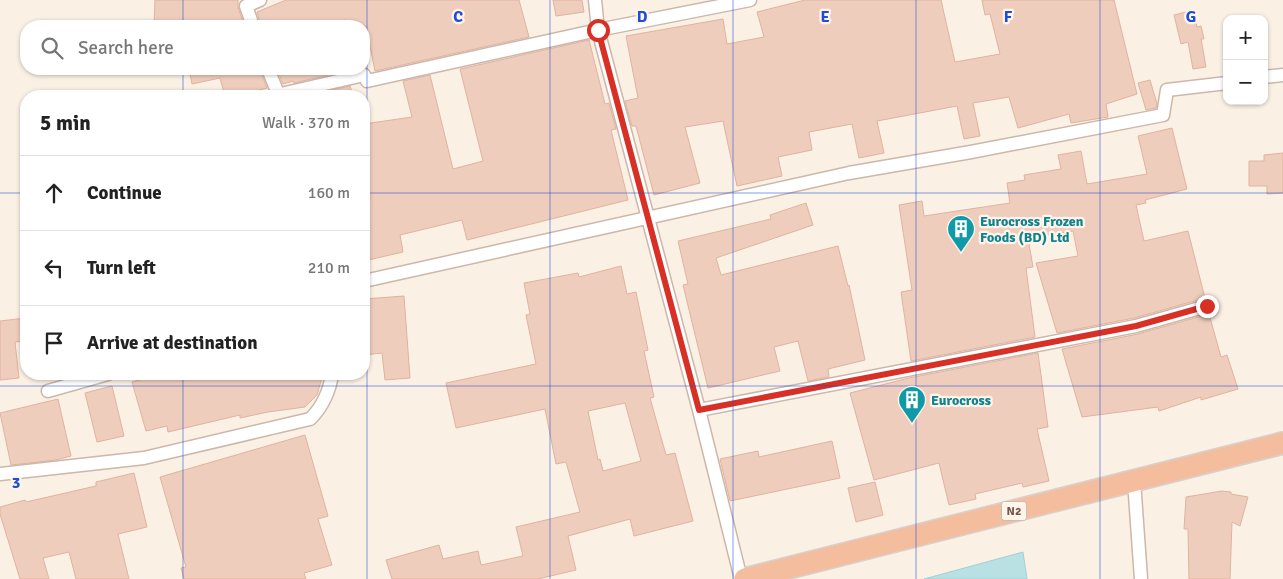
<!DOCTYPE html>
<meta charset="utf-8">
<style>
:root{--surface:#fff;--page:#f2f2f2;--text:#222;--muted:#767676;--line:#e0e0e0}
body{margin:0;font-family:Signika,sans-serif;background:var(--page);color:var(--text)}
.controls{position:absolute;right:15px;top:15px;display:grid;overflow:hidden;border-radius:10px;box-shadow:0 1px 4px #0004}
.controls button{width:45px;height:45px;display:grid;place-items:center;padding:0;border:0;border-bottom:1px solid var(--line);background:var(--surface);color:var(--text);font:25px sans-serif}
.stop{position:absolute;width:15px;height:15px;margin:-11px;border:4px solid #d93025;border-radius:50%;background:#fff}
.stop.end{background:#d93025;border-color:#fff;box-shadow:0 1px 5px #0008}
.list{margin:0;padding:0;list-style:none}
h2{display:flex;justify-content:space-between;align-items:center;height:65px;margin:0;padding:0 20px;font-size:21px}
h2 small{font-size:16px;font-weight:400;color:var(--muted)}
.list li{display:grid;grid-template-columns:32px 1fr auto;gap:15px;align-items:center;box-sizing:border-box;height:75px;padding:0 20px;border-top:1px solid var(--line)}
.list b{display:block;font-size:19px;white-space:nowrap}
.list em{font-size:16px;font-style:normal;color:var(--muted)}
.icon{flex:none;width:28px;height:28px;fill:none;stroke:currentColor;stroke-width:2;stroke-linecap:round;stroke-linejoin:round}
.map{position:relative;flex:none;width:1283px;height:579px;overflow:hidden}
.search{position:absolute;background:var(--surface);box-shadow:0 1px 4px #0004;left:20px;top:20px;width:350px;height:55px;display:flex;align-items:center;gap:12px;box-sizing:border-box;padding:0 18px;border-radius:20px;color:var(--muted);font-size:19px}
.panel{position:absolute;background:var(--surface);box-shadow:0 1px 4px #0004;left:20px;top:90px;width:350px;height:290px;border-radius:20px}
.map>svg:first-child{display:block}
</style>
<div class="map">
<svg width="1283" height="579" viewBox="0 0 1283 579">
<rect width="100%" height="100%" fill="#fbf0e4"/>
<!-- water -->
<path fill="#b9e1e3" stroke="#a0d1d5" d="M1023 552 1027 579H924Z"/>
<!-- building -->
<path fill="#efcdbd" stroke="#e1b29e" fill-rule="evenodd" d="M155 0H238V7L244 25 154 26Z
M286 0H519L529 37 375 71 366 26H261L257 12Z
M553 0H582L584 12 556 16Z
M805 0H941L955 62 1000 54 990 14 985 15 982 0H1114L1137 94 1106 104 1108 117 1071 123 1069 114 1018 128 1009 97 973 103 980 136 964 139 957 106 877 121 884 153 859 158 852 124 809 132 812 150 778 157 782 176 737 186 723 121 685 127 700 183 654 195 636 126H632L625 101 638 98 626 36 723 19 727 44 764 37 757 12Z
M1186 12 1188 19 1195 18 1197 27 1201 26 1204 39H1201L1206 67 1193 69 1188 42 1181 44 1174 15Z
M589 40 605 104 609 103 616 129 611 130 628 200 467 240 462 220 400 235 403 252 364 261V229L370 227 364 203V124L412 117 403 81 430 75 453 169 483 161 460 69Z
M189 69H247L248 73 260 70 267 88 237 96H225L220 78 192 84Z
M277 69H345L346 71 294 83 293 81 283 84Z
M1150 80 1157 104 1156 108 1146 110 1138 83Z
M350 86 353 96H307Z
M1172 128 1187 189 1145 200 1146 203 1136 205 1144 241 1188 231 1205 298 1134 318 1057 333 1036 263 1078 256 1073 231 1028 238 1033 267 1026 268 1035 337 911 361 901 292 912 290 899 205 922 201 924 216 1010 203 1007 183 1025 180 1024 175 1061 169 1058 155 1081 151 1087 184 1147 174 1138 136Z
M1283 153V193L1267 194V186H1249V161H1264V155Z
M806 203 813 225 716 258 721 275 838 246 848 286 849 285 865 360 828 369 829 377 808 381 798 341 774 347 780 371 708 388 683 285 688 284 678 241 771 219 770 215Z
M621 266 627 294 636 292 648 350 644 351 654 397 650 398 666 455 675 453 693 521 634 536 630 519 568 536 576 570 538 579H392L386 560 439 545 443 559 478 551 481 565 523 556 516 527 580 512 566 462 556 464 545 409 456 428 446 383 536 364 526 315 530 314 524 283 578 273 579 277ZM625 403 641 461 603 471 600 459 598 460 588 411Z
M404 296 410 378 385 380 382 353 364 355V299Z
M1209 314 1221 357 1227 355 1238 389 1201 400V397L1159 411 1158 407 1082 417 1062 349 1138 334Z
M26 318V341L15 342 19 378 0 380V321Z
M1038 353 1048 427 1037 429 1049 481 1023 487 1022 483 975 494 976 499 949 505 939 463 874 480 850 393 909 378Z
M162 374H323L317 395 305 407 268 412 240 418V415L168 432 167 426 146 431 132 382Z
M112 386 124 436 97 442 85 393Z
M58 399 71 456 56 460 11 465 0 413Z
M305 435 328 516 318 519 332 565 304 573 306 579H184L181 568 186 567 160 477Z
M832 441 840 478 730 501 720 459 758 451 759 457Z
M134 473 147 527 118 534 129 579H76L69 552 43 558 49 579H20L0 514V507L25 500 26 502 96 486V482Z
M875 482 883 515 856 522 848 488Z
M1222 491 1231 492V494L1248 497 1240 526 1232 522 1230 579H1189L1188 529H1184L1186 497Z"/>
<g fill="none" stroke-linecap="round" stroke-linejoin="round">
<defs>
<path id="minor" d="M595 0 598 30 699 410 741 579
M253 26 246 6 260 0
M268 69 279 96
M1264 77 1283 75
M272 96 364 75 367 81 598 30 750 0
M364 281 849 173 971 152 1163 115 1167 90 1227 83
M48 391 108 374
M699 410 1136 326 1207 306
M0 474 144 458 310 419C322 408 330 390 332 374
M1134 481 1141 579"/>
<path id="trunk" d="M745 579 1283 443"/>
</defs>
<!-- minor casing -->
<use href="#minor" stroke="#ccb7ab" stroke-width="15"/>
<!-- trunk casing -->
<use href="#trunk" stroke="#d8d0cd" stroke-width="24"/>
<!-- minor -->
<use href="#minor" stroke="#fff" stroke-width="12"/>
<!-- trunk -->
<use href="#trunk" stroke="#f4be9e" stroke-width="21"/>
</g>
<g fill="none" stroke-linecap="round" stroke-linejoin="round">
<!-- route -->
<path stroke="#d93025" stroke-width="6" d="M598 30 699 410 1136 326 1207 306"/>
</g>
<!-- grid -->
<path fill="none" stroke="#1d4ed8" stroke-width="1" stroke-opacity="0.55" d="M183 0V26M367 0V579M550 0V579M733 0V579M916 0V579M1100 0V579M183 69V96M0 193H26M364 193H1283M183 374V579M0 386H1283"/>
<!-- icons -->
<defs>
<symbol id="building-pin" viewBox="-11 -11 22 30"><path d="M0 17L-7.5 6A9.5 9.5 0 1 1 7.5 6Z" fill="#0f9aa8" stroke="#fef4ea"/><path d="M-4-6H4V6H1V3H-1V6H-4ZM-2.5-4.3h1.7v1.8h-1.7ZM.8-4.3h1.7v1.8H.8ZM-2.5-1h1.7V.8h-1.7ZM.8-1h1.7V.8H.8Z" fill="#fff"/></symbol>
</defs>
<g fill-rule="evenodd">
<use href="#building-pin" x="945" y="213" width="32" height="43"/>
<use href="#building-pin" x="896" y="384" width="32" height="43"/>
</g>
<g text-anchor="middle" stroke-width="4.5" stroke-linejoin="round" paint-order="stroke">
<!-- shield labels -->
<rect fill="#fef4ea" stroke="#9c857b" stroke-width="1" x="1001.5" y="501.5" width="25" height="19" rx="4"/>
<g font-size="12" font-weight="bold" fill="#72564b">
<text x="1014" y="515">N2</text>
</g>
<!-- culture labels -->
<g font-size="14" font-weight="bold" fill="#0d838f" stroke="#fef4ea" text-anchor="start">
<text x="980" y="226">Eurocross Frozen<tspan x="980" dy="16">Foods (BD) Ltd</tspan></text>
<text x="931" y="405">Eurocross</text>
</g>
</g>
<g font-size="16" text-anchor="middle" font-weight="bold" fill="#1d4ed8" stroke="#fef4ea" stroke-width="4.5" stroke-linejoin="round" paint-order="stroke">
<text x="458" y="22">C</text>
<text x="642" y="22">D</text>
<text x="825" y="22">E</text>
<text x="1008" y="22">F</text>
<text x="1191" y="22">G</text>
<text x="16" y="488">3</text>
</g>
</svg>
<div class="controls">
<button>+</button>
<button>−</button>
</div>
<div class="stop" style="left:598px;top:30px"></div>
<div class="stop end" style="left:1207px;top:306px"></div>
<div class="search"><svg class="icon" aria-label="search" viewBox="0 0 24 24"><circle cx="10" cy="10" r="6"/><path d="M15 15l6 6"/></svg>Search here</div>
<section class="panel">
<h2>5 min<small>Walk · 370 m</small></h2>
<ul class="list">
<li><svg class="icon" aria-label="ahead" viewBox="0 0 24 24"><path d="M12 20V5M6 11l6-6 6 6"/></svg><div><b>Continue</b></div><em>160 m</em></li>
<li><svg class="icon" aria-label="left" viewBox="0 0 24 24"><path d="M17 20v-9H6M10 6l-5 5 5 5"/></svg><div><b>Turn left</b></div><em>210 m</em></li>
<li><svg class="icon" aria-label="arrive" viewBox="0 0 24 24"><path d="M6 21V4h12l-3 4 3 4H6"/></svg><div><b>Arrive at destination</b></div></li>
</ul>
</section>
</div>
